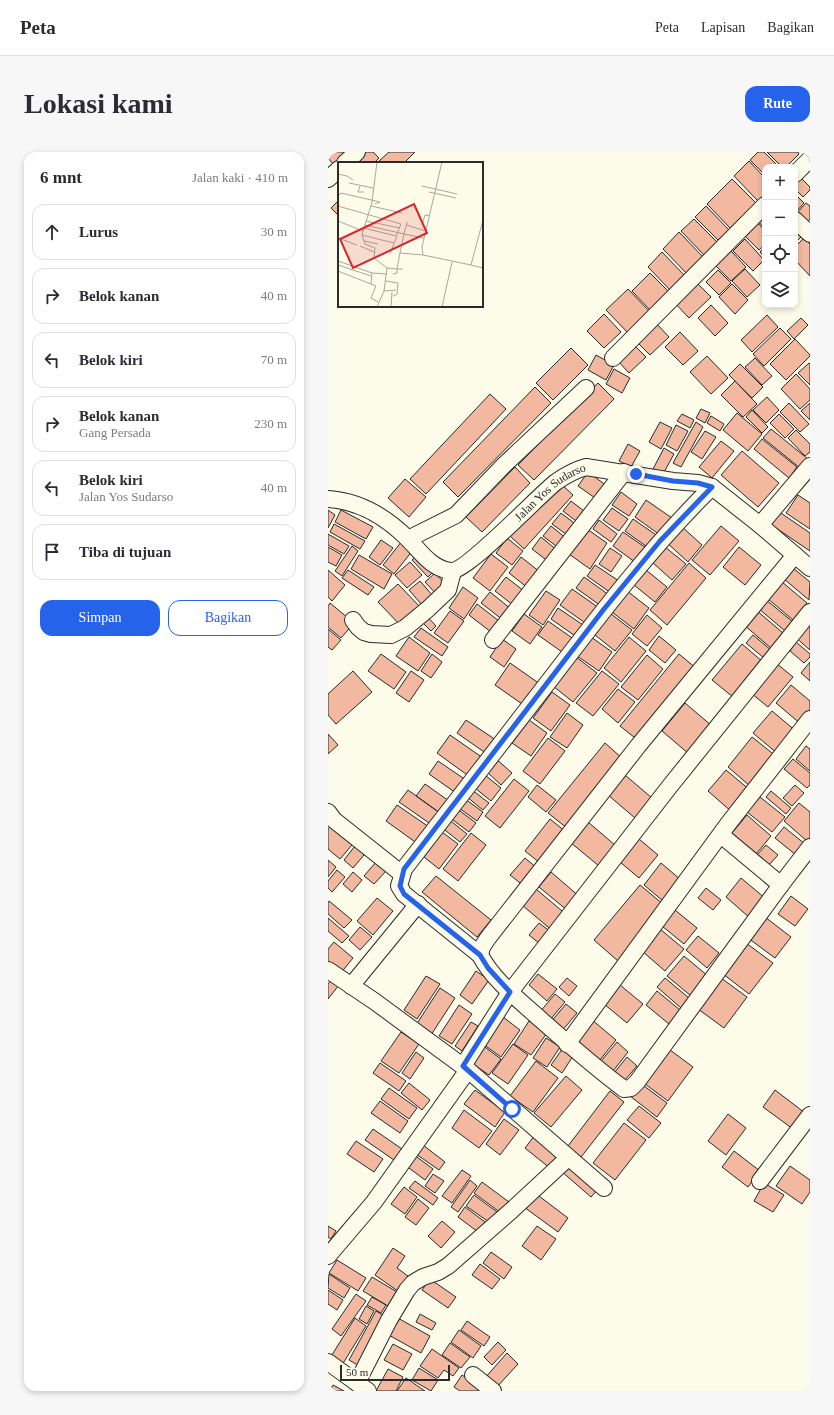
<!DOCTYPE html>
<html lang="id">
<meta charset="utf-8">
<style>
:root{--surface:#fff;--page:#f7f7f7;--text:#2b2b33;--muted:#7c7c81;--line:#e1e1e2;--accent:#2563eb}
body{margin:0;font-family:Georgia,serif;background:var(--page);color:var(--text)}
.controls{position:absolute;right:12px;top:12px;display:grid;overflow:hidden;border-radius:8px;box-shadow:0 2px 6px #0003}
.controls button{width:36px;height:36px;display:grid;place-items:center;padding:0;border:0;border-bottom:1px solid var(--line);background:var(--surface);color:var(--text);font:20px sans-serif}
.scale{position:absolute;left:12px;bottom:10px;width:110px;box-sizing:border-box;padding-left:4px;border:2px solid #2b2b2b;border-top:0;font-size:11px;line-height:14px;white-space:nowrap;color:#2b2b2b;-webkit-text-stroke:3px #fdfbea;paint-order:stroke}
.stop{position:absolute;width:12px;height:12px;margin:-9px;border:3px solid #2563eb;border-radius:50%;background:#fff}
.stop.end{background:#2563eb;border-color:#fff;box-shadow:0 1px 4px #0008}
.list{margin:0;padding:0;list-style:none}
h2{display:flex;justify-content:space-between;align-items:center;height:52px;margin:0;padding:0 16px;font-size:17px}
h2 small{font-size:13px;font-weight:400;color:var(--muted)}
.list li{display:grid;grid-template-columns:26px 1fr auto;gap:12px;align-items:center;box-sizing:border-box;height:56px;margin:0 8px 8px;padding:0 8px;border:1px solid var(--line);border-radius:12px}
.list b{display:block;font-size:15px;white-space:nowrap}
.list p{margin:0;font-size:13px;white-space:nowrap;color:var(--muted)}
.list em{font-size:13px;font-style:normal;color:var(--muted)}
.actions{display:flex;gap:8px;padding:12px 16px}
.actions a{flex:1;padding:9px 0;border:1px solid var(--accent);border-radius:12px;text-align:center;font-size:14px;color:var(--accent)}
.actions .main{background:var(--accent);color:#fff}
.icon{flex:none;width:22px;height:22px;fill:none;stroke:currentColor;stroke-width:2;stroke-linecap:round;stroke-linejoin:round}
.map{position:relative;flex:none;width:482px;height:1239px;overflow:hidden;border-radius:12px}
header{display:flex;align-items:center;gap:24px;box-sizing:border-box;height:56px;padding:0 20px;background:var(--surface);border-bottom:1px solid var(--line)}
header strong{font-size:19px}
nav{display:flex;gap:22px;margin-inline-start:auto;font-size:14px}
.intro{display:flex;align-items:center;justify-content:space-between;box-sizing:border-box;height:96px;padding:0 24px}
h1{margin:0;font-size:28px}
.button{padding:10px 18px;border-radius:12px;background:var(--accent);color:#fff;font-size:14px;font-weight:700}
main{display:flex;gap:24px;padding:0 24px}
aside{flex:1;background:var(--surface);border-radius:12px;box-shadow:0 2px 6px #0003}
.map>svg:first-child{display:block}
</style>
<header>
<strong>Peta</strong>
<nav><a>Peta</a><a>Lapisan</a><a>Bagikan</a></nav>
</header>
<div class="intro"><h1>Lokasi kami</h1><a class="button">Rute</a></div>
<main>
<aside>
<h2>6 mnt<small>Jalan kaki · 410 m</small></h2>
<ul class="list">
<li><svg class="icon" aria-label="ahead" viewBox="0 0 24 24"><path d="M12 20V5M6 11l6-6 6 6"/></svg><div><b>Lurus</b></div><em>30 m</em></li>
<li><svg class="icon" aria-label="right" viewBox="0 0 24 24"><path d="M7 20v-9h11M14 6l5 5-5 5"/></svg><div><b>Belok kanan</b></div><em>40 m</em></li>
<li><svg class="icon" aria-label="left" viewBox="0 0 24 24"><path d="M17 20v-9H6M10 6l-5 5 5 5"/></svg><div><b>Belok kiri</b></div><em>70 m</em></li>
<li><svg class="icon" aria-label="right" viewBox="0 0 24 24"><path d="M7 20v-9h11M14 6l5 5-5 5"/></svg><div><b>Belok kanan</b><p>Gang Persada</p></div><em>230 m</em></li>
<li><svg class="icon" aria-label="left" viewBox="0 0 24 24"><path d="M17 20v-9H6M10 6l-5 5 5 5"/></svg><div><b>Belok kiri</b><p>Jalan Yos Sudarso</p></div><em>40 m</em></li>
<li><svg class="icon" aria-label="arrive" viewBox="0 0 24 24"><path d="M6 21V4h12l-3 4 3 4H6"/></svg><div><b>Tiba di tujuan</b></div></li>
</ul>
<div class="actions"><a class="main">Simpan</a><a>Bagikan</a></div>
</aside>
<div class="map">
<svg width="482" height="1239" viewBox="0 0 482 1239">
<rect width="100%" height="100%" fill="#fdfbea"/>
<!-- building -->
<path fill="#f2b8a0" stroke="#2b2b2b" d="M0 0H15L16 1 5 12 0 6Z
M35 0H45L51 6 46 11H23Z
M61 0H87L76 11H51L50 10Z
M430 0H436L451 15H437V23L422 8Z
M439 0H470L471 2 458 15H454Z
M421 9 437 26V42L430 49 406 24Z
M472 25 482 35V38L475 45 467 37V30Z
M404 27 428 51 402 76 379 52Z
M469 44 476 51 467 61V46Z
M11 48V64L3 56Z
M478 51 482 54V67L476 73 467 63Z
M378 54 401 78 390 88 367 65Z
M437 60V77L429 68Z
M366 67 390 91 377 104 353 79Z
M430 71 437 79V93L431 98 417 84Z
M467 71 477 81 467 91Z
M351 80 378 108 361 124 335 97Z
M476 86 482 92V124L467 108V95Z
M417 87 436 108 425 119 405 99Z
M437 95V106L432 100Z
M403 99 418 115 403 129 388 114Z
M334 100 358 125 343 139 320 115Z
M417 117 432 133 419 145 404 129Z
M390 118 403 131 391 143 378 130Z
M322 121 342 141 323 159 304 139Z
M366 128 383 145 361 166 345 149Z
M404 132 420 148 407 162 391 145Z
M300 137 323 161 301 182 278 158Z
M383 153 400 171 387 184 370 166Z
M276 162 293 180 276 196 259 179Z
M439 163 450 175 424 200 413 188Z
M473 166 480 173 466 187 459 179Z
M327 170 341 185 322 203 307 188Z
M452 176 463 187 436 214 425 202Z
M352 180 370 199 355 213 337 195Z
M467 187 482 203V204L458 228 442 212Z
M305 192 318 205 301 221 289 208Z
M243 196 260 213 225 248 208 231Z
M268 203 286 213 278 228 260 218Z
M379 204 400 226 383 242 362 220Z
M427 206 444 224 434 233 417 215Z
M481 211 482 212V233L470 221Z
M412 212 435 235 424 246 401 223Z
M286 217 302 226 294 241 278 232Z
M468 222 482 237V248L472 257 453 237Z
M407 229 429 252 415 265 393 243Z
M270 231 286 247 206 328 190 313Z
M207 235 223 251 130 345 115 330Z
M162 242 178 257 98 342 82 327Z
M439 245 451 258 438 271 425 258Z
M461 251 481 272 472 280 452 260Z
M482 251V268L473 259Z
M373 257 382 261 377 271 368 266Z
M424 258 440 275 434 281 418 265Z
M409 261 434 282 420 299 395 278Z
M354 262 366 268 362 276 349 269Z
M451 262 466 277 457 286 442 271Z
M383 264 396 272 392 279 379 271Z
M332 270 344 276 333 297 321 290Z
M368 270 375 275 353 315 345 311Z
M348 273 360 279 349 299 338 293Z
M443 277 480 307 472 316 435 286Z
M468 278 482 292V300L477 304 460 286Z
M377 279 388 285 374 307 363 300Z
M434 287 469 315 461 326 426 297Z
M393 289 406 299 384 326 371 315Z
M300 292 312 299 303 315 291 309Z
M336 296 346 302 335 322 325 317Z
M414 299 451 331 430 355 393 323Z
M187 315 202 331 154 380 138 365Z
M260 320 279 334 270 348 250 334Z
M77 327 98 345 81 365 60 346Z
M230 329 245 343 196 397 181 383Z
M293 340 309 352 301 364 284 353Z
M470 343 482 351V377L458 361Z
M318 348 344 366 332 383 307 365Z
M243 349 260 362 252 372 235 359Z
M284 356 300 367 291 379 275 368Z
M0 358 7 363 0 376Z
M13 358 45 375 38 387 7 370Z
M450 359 482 381V399L442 372Z
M233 361 250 374 242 385 224 372Z
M305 367 331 385 322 397 297 379Z
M271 368 289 382 283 390 265 377Z
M6 372 37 389 32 397 2 380Z
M352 373 374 393 360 410 337 389Z
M223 374 239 387 232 397 215 384Z
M393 374 411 389 382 423 364 408Z
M259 377 279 391 262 417 241 402Z
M295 380 321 398 311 413 285 394Z
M0 382 21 394 16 402 0 393Z
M213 385 230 399 221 410 204 397Z
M179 386 195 399 184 413 168 401Z
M53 388 65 396 52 413 41 405Z
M74 389 85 398 66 422 55 413Z
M24 394 30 399 14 424 7 419Z
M0 395 14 403 8 414 0 410Z
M337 395 358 412 344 428 324 410Z
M411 395 433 413 417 433 395 415Z
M282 396 294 404 283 420 271 412Z
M91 402 107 418 100 425 84 408Z
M163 402 180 415 162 439 145 426Z
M31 403 64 422 56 437 23 417Z
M193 405 212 420 200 436 181 421Z
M82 410 94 423 79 436 67 423Z
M361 411 378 426 339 473 322 458Z
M267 413 291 429 283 441 259 424Z
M465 416 482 430 481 448 456 427Z
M0 418 17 433 4 449 0 445Z
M20 418 46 435 40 443 14 426Z
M318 418 339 435 327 450 306 433Z
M107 421 119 434 109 443 97 430Z
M178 425 196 439 185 453 167 439Z
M256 425 281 443 273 454 248 436Z
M92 429 105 444 94 453 81 438Z
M453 429 479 451 465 468 439 446Z
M70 432 94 457 75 476 50 450Z
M135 435 150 446 136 467 121 456Z
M244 437 271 456 260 473 232 453Z
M218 439 232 448 215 473 201 463Z
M299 439 321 456 306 477 284 460Z
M162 440 183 457 175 468 153 451Z
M437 447 465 470 457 479 430 456Z
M2 451 26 471 13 486 0 475V454Z
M149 452 171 469 163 480 141 463Z
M230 456 258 475 250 486 223 467Z
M428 458 455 481 443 496 416 473Z
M122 459 136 469 120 491 106 481Z
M97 462 108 474 103 479 91 467Z
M196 462 214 475 202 492 184 479Z
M283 462 304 478 287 499 267 483Z
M319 463 334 476 319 494 304 482Z
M482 465V498L466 484Z
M220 469 247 488 237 502 210 483Z
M93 476 120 495 114 504 86 485Z
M0 477 13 488 4 498 0 495Z
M425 483 443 498 436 506 418 491Z
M331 484 348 498 337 511 321 498Z
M81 485 102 501 90 519 68 504Z
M263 485 284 500 271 519 249 504Z
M301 485 318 499 293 530 276 516Z
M174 487 188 497 176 515 162 505Z
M468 490 482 502V505L476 511 462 499Z
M414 492 435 510 405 545 384 528Z
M53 502 78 520 66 537 40 519Z
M104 502 114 510 103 526 93 519Z
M351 502 369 517 311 589 292 574Z
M319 503 335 517 310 548 293 535Z
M248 505 269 521 245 550 225 534Z
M482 510V529L473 521Z
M182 511 212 532 197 554 167 533Z
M448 511 465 525 440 555 423 541Z
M25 519 44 540 8 572 0 563V542Z
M83 519 96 528 81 550 68 541Z
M274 519 291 532 265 564 248 551Z
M463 533 482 549V563L474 573 448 551Z
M290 537 307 550 290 571 274 557Z
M224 540 242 553 223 579 205 566Z
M357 551 384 574 361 602 334 579Z
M444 559 469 580 450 602 425 581Z
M239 561 255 573 239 596 222 585Z
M138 568 168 588 159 602 129 581Z
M201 568 219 581 203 604 184 591Z
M0 582 10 593 0 602Z
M122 583 155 606 142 625 109 601Z
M424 585 449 605 423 635 400 615Z
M220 586 237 599 212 632 195 619Z
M277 591 295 607 239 676 220 661Z
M478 594 482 597V619L468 607Z
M167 606 184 621 173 633 157 618Z
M465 607 482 621V633L479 636 456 617Z
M110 609 138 628 128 641 101 622Z
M398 618 423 639 405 661 380 639Z
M157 623 173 636 163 649 147 636Z
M297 623 324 646 307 666 280 643Z
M186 627 201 639 172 676 157 664Z
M97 632 121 649 112 661 88 644Z
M209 633 228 648 218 660 200 645Z
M467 633 476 641 464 654 455 646Z
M80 638 112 661 104 673 71 650Z
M144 638 161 651 155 658 139 645Z
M443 639 463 656 458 662 438 645Z
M432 645 457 665 444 680 419 660Z
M137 647 155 660 149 669 131 656Z
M471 651 482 660V687L480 690 456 669Z
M69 653 101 675 90 692 58 669Z
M128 656 148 671 141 680 121 665Z
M419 663 443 684 428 702 404 681Z
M119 666 139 682 132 690 113 675Z
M222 667 238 680 212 711 197 699Z
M260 670 288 694 271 714 242 690Z
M2 675 24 693 12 707 0 697V677Z
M456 675 477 692 468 703 447 686Z
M114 680 130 692 111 717 96 705Z
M143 681 158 693 130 729 115 717Z
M311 687 330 703 311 726 292 710Z
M438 693 450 703 441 713 429 703Z
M27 694 36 703 25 716 16 708Z
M197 706 210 717 196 734 182 723Z
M0 708 8 715 0 725Z
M48 710 58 719 46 732 36 724Z
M333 711 353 728 335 749 316 733Z
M9 718 17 725 4 740 0 736V729Z
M25 720 34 728 24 740 15 732Z
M223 720 252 745 240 759 211 735Z
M108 724 163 768 149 785 94 740Z
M413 726 438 747 422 766 398 745Z
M312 733 336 753 290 809 266 788Z
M378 736 393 748 385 758 370 746Z
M208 737 240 764 226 780 194 753Z
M463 744 480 757 467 774 450 762Z
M49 746 65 759 45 783 29 769Z
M1 749 24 768 16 776 0 762V751Z
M347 758 369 776 356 792 334 774Z
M437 765 463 785 447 806 420 786Z
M0 766 21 784 14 791 0 779Z
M211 771 223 780 212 792 201 783Z
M32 775 44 785 32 798 21 788Z
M332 777 356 797 337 819 314 799Z
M370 784 391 801 379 816 358 798Z
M6 790 25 806 12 822 0 812V797Z
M418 791 445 811 421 842 395 822Z
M356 804 380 824 363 844 339 824Z
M148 819 161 828 144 852 132 843Z
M210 822 229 837 219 849 201 833Z
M98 824 112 832 89 867 76 858Z
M239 826 249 834 241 844 231 835Z
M337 826 361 846 353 856 329 835Z
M393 826 419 845 396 876 370 857Z
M4 827 11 833 0 847V832Z
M292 833 315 852 299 871 276 852Z
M112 836 127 846 103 883 88 873Z
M329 839 352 858 341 872 318 853Z
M227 842 237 850 221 869 211 861Z
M238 852 249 861 233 880 222 871Z
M131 853 144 862 124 892 111 884Z
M175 865 192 878 173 905 155 892Z
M263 867 288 888 271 909 246 888Z
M201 869 219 881 203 903 186 892Z
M143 870 150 874 134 899 127 894Z
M73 880 91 892 71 921 53 909Z
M218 886 232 895 219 915 205 906Z
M289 890 300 900 285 919 273 909Z
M185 892 200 903 180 932 164 921Z
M154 893 173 907 161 923 142 910Z
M338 895 365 915 340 949 313 929Z
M235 896 245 904 234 921 223 913Z
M88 900 96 906 82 927 74 921Z
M299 905 309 914 296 929 286 921Z
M208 909 230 926 205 960 182 944Z
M52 911 78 929 71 939 45 921Z
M238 924 254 938 223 975 206 961Z
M81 931 102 948 94 958 73 941Z
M312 931 339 951 329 965 302 944Z
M61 936 89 956 81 967 53 947Z
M147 938 177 960 167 975 136 952Z
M447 938 477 961 465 977 435 955Z
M282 939 296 950 250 1009 237 998Z
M52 949 80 969 72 981 43 961Z
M311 954 333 971 321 986 299 968Z
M136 958 164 979 151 996 124 976Z
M400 962 418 976 398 1003 380 989Z
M176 967 191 978 172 1003 158 992Z
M296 971 318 988 287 1028 265 1011Z
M45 977 74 997 66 1008 37 988Z
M207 983 233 1004 223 1017 197 996Z
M28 989 55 1007 46 1020 19 1002Z
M95 993 117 1010 111 1018 88 1002Z
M406 999 432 1019 420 1035 394 1015Z
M85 1002 105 1017 97 1028 77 1013Z
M241 1009 272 1035 263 1045 233 1019Z
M462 1014 482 1028V1040L474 1052 448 1034Z
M134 1018 143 1024 124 1051 114 1044Z
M105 1022 116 1029 107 1041 97 1034Z
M142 1028 149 1034 130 1060 123 1055Z
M87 1029 110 1046 105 1053 81 1036Z
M154 1030 181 1050 173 1061 146 1041Z
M436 1031 456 1043 445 1060 426 1049Z
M76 1035 89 1045 77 1062 63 1052Z
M207 1041 240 1066 230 1080 196 1055Z
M146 1043 169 1060 161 1070 138 1054Z
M90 1047 101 1056 88 1073 77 1065Z
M137 1055 161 1073 154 1083 130 1065Z
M114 1069 127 1080 113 1096 100 1084Z
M0 1074 8 1079 3 1087 0 1085Z
M209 1074 228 1087 213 1108 194 1094Z
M65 1096 77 1104 69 1116 84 1127 74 1142 47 1123Z
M163 1100 184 1115 176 1127 155 1111Z
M9 1108 38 1126 30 1139 1 1121Z
M152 1112 172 1127 164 1137 144 1123Z
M1 1122 22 1136 16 1146 0 1136Z
M44 1125 69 1140 60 1154 35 1139Z
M102 1127 128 1145 120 1156 94 1138Z
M0 1138 15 1148 9 1158 0 1152Z
M28 1142 38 1149 13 1184 4 1177Z
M44 1145 58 1153 53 1161 39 1153Z
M38 1154 46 1159 39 1172 31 1167Z
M48 1159 60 1166 33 1215 21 1208Z
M92 1162 108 1171 104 1178 88 1170Z
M68 1165 102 1184 93 1201 59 1182Z
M27 1166 38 1174 14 1213 2 1206Z
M139 1169 162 1185 156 1194 133 1178Z
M131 1178 153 1194 145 1206 123 1190Z
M170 1190 178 1198 164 1213 156 1205Z
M122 1191 142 1205 133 1216 114 1203Z
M65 1192 84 1202 75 1218 56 1208Z
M104 1197 131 1216 125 1224 116 1218 110 1226 92 1214Z
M179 1201 190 1212 167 1237 156 1227Z
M91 1216 110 1228 103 1239 84 1228Z
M60 1217 75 1225 68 1239H48Z
M134 1223 154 1237 152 1239H132L126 1235Z
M78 1226 97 1239H69Z
M5 1233 16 1239H2Z"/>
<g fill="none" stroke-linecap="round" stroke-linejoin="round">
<defs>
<g id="minor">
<path d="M17 11 29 0"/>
<path d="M467 22 482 7"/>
<path d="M0 27 11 17"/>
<path d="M467 68 482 82"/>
<path d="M285 206 437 53"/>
<path id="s1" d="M0 347C31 349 58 365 80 387 93 400 103 416 122 419 138 421 211 343 228 330 238 323 247 318 258 315L345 329 370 331 384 335 432 373 482 416"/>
<path d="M432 373 482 314"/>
<path d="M80 387 128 363 176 313 258 236"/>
<path d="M467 403 310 594 160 786 154 795 152 803C165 828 190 847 211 866 238 890 266 915 296 937L303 936 309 930 455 730 482 695"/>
<path d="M25 468 30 475 36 480 43 482 63 483 77 476 100 457 120 438 125 419"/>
<path d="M165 488 296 320"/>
<path d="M0 660 6 668 74 722"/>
<path d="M393 683 453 733"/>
<path d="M152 803 76 742 71 734 76 717C127 651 177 586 228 520 277 456 326 392 384 335"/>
<path d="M0 818 46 849 140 918 46 1050 0 1104"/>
<path d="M23 834 90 752"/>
<path d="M239 892 400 672 482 567"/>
<path d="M135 914 182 840 342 634 482 460"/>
<path d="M140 918 276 1036"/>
<path d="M432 1029 482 963"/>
<path d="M0 1210 40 1239"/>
<path d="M145 1223 165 1239"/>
<path d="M29 1231 61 1168 79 1138 85 1131 95 1125 110 1120 120 1114 184 1058 240 1006"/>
</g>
</defs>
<!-- minor casing -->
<use href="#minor" stroke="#2b2b2b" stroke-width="18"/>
<!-- minor -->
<use href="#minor" stroke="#fdfbea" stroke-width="16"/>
</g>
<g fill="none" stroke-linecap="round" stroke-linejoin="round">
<!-- route -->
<path stroke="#2563eb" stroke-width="5" d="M184 957 135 914 182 840 160 816 152 803 76 742 72 734 76 717 276 457 332 389 384 335 370 331 345 329 308 322"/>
</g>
<g text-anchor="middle" stroke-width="3" stroke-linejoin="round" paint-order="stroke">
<!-- street labels -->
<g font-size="12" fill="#2b2b2b" stroke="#fdfbea">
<text dy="4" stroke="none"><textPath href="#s1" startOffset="274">Jalan Yos Sudarso</textPath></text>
</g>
</g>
<!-- overview -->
<g transform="translate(10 10)">
<rect width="145" height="145" fill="#fdfbea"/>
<path fill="none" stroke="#a9a89e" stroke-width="1" d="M104 0 84 85 85 93 133 103 145 58M0 12 9 14 15 18M11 21 35 26M22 24 20 30H26M84 24 119 32M91 30 118 36M0 34 3 31 42 40 37 42M0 44 63 62 58 74 26 66M33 44 64 51M0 59 25 69M28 59 62 66M27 63 66 72M68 63 88 69M84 63 87 53 92 54M66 72 69 60M24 73 56 81M0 76 19 83M26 79 40 82M22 84 36 90M62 91 66 72 86 76M52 92 59 74M0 99 34 111 33 122M0 103 33 114M133 103 145 106M49 106 59 107 62 91 85 93M0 109 38 124 33 136 40 140M34 111 49 112M55 112 59 111V107H65M48 119 60 121 59 132 55 134M46 129 58 128M39 145 46 129 49 106 36 96 37 86 27 82 24 73 34 40 39 0M53 145 54 130M104 145 114 100"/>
<path fill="#d62828" fill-opacity="0.15" stroke="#d62828" stroke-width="2" d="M76 42 89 71 15 106 2 77Z"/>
<rect width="145" height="145" fill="none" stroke="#2b2b2b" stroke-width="2"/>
</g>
</svg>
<div class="controls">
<button>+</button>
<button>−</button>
<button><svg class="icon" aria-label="locate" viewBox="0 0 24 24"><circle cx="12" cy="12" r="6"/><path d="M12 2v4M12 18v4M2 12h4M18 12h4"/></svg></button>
<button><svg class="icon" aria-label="layers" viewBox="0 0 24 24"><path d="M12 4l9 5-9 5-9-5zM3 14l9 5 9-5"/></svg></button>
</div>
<div class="scale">50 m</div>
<div class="stop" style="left:184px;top:957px"></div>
<div class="stop end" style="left:308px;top:322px"></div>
</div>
</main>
